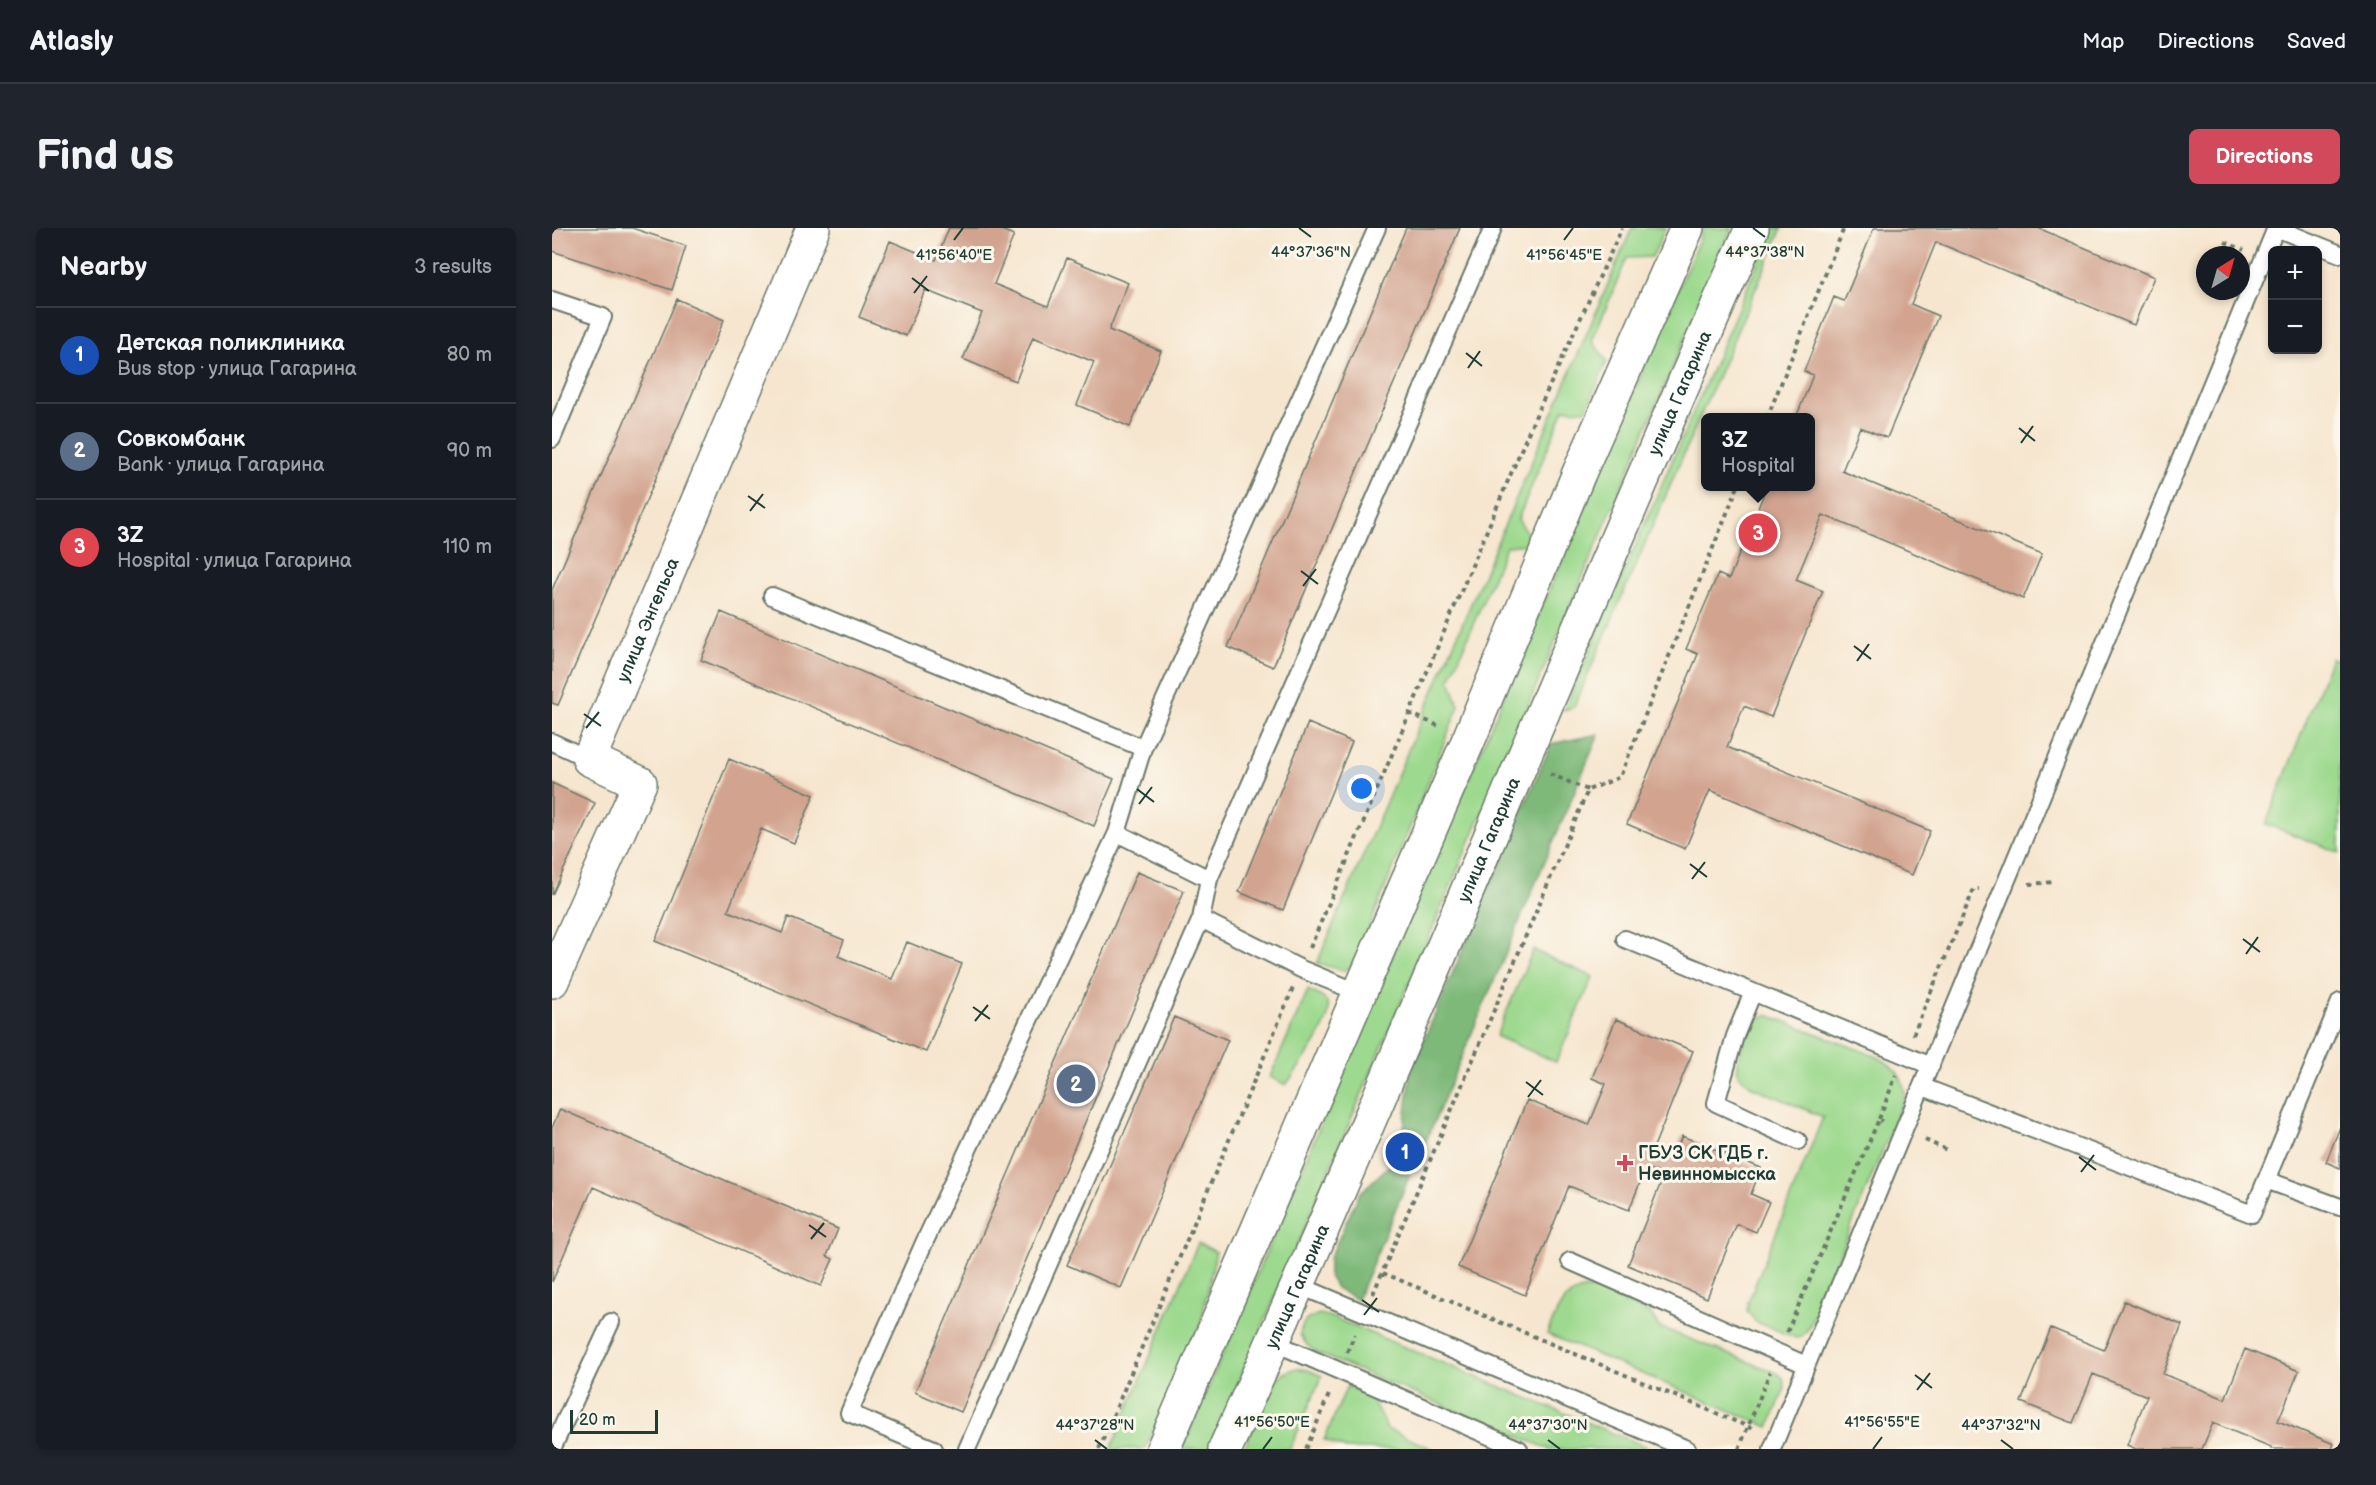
<!DOCTYPE html>
<meta charset="utf-8">
<style>
:root{--surface:#171b24;--page:#20242c;--text:#f1f3f6;--muted:#9ea1a6;--line:#363941;--accent:#d1495b}
body{margin:0;font-family:"Balsamiq Sans",sans-serif;background:var(--page);color:var(--text)}
.controls{position:absolute;right:18px;top:18px;display:grid;overflow:hidden;border-radius:9px;box-shadow:0 3px 9px #0003}
.controls button{width:54px;height:54px;display:grid;place-items:center;padding:0;border:0;border-bottom:2px solid var(--line);background:var(--surface);color:var(--text);font:30px sans-serif}
.compass{position:absolute;left:1644px;top:18px;width:54px;height:54px;border-radius:50%;background:var(--surface);box-shadow:0 3px 9px #0003;rotate:37deg}
.scale{position:absolute;left:18px;bottom:15px;width:88px;box-sizing:border-box;padding-left:6px;border:3px solid #1f3d34;border-top:0;font-size:16px;line-height:21px;white-space:nowrap;color:#1f3d34;-webkit-text-stroke:4px #fbf7ec;paint-order:stroke}
.you{position:absolute;left:810px;top:561px;width:21px;height:21px;margin:-15px;border:4px solid #fff;border-radius:50%;background:#1a73e8;box-shadow:0 0 0 9px #1a73e833}
.badge{display:grid;place-items:center;width:39px;height:39px;border-radius:50%;background:var(--accent);color:#fff;font-size:20px;font-weight:700}
.pin{position:absolute;translate:-50% -50%;border:3px solid #fff;box-shadow:0 2px 6px #0006}
.popup{position:absolute;left:1149px;top:185px;width:114px;height:78px;box-sizing:border-box;display:grid;place-content:center;border-radius:9px;background:var(--surface);filter:drop-shadow(0 2px 4px #0005);font-size:20px;white-space:nowrap;color:var(--muted)}
.popup b{font-size:22px;color:var(--text)}
.popup::after{content:'';position:absolute;left:50%;top:100%;margin-left:-12px;border:12px solid transparent;border-top-color:var(--surface)}
.list{margin:0;padding:0;list-style:none}
h2{display:flex;justify-content:space-between;align-items:center;height:78px;margin:0;padding:0 24px;font-size:26px}
h2 small{font-size:20px;font-weight:400;color:var(--muted)}
.list li{display:grid;grid-template-columns:39px 1fr auto;gap:18px;align-items:center;box-sizing:border-box;height:96px;padding:0 24px;border-top:2px solid var(--line)}
.list b{display:block;font-size:22px;white-space:nowrap}
.list p{margin:0;font-size:20px;white-space:nowrap;color:var(--muted)}
.list em{font-size:20px;font-style:normal;color:var(--muted)}
.map{position:relative;flex:none;width:1788px;height:1221px;overflow:hidden;border-radius:9px}
header{display:flex;align-items:center;gap:36px;box-sizing:border-box;height:84px;padding:0 30px;background:var(--surface);border-bottom:2px solid var(--line)}
header strong{font-size:28px}
nav{display:flex;gap:33px;margin-inline-start:auto;font-size:21px}
.intro{display:flex;align-items:center;justify-content:space-between;box-sizing:border-box;height:144px;padding:0 36px}
h1{margin:0;font-size:42px}
.button{padding:15px 27px;border-radius:9px;background:var(--accent);color:#fff;font-size:21px;font-weight:700}
main{display:flex;gap:36px;padding:0 36px}
aside{flex:1;background:var(--surface);border-radius:9px;box-shadow:0 3px 9px #0003}
.map>svg:first-child{display:block}
</style>
<header>
<strong>Atlasly</strong>
<nav><a>Map</a><a>Directions</a><a>Saved</a></nav>
</header>
<div class="intro"><h1>Find us</h1><a class="button">Directions</a></div>
<main>
<aside>
<h2>Nearby<small>3 results</small></h2>
<ul class="list">
<li><span class="badge" style="background:#1a4fb4">1</span><div><b>Детская поликлиника</b><p>Bus stop · улица Гагарина</p></div><em>80 m</em></li>
<li><span class="badge" style="background:#5c6f8a">2</span><div><b>Совкомбанк</b><p>Bank · улица Гагарина</p></div><em>90 m</em></li>
<li><span class="badge" style="background:#e0444e">3</span><div><b>3Z</b><p>Hospital · улица Гагарина</p></div><em>110 m</em></li>
</ul>
</aside>
<div class="map">
<svg width="1788" height="1221" viewBox="0 0 1788 1221">
<rect width="100%" height="100%" fill="#fbf7ec"/>
<filter id="ink" filterUnits="userSpaceOnUse"><feTurbulence type="fractalNoise" baseFrequency=".0167" numOctaves="2"/><feDisplacementMap in="SourceGraphic" scale="12" xChannelSelector="R" yChannelSelector="G"/><feConvolveMatrix kernelMatrix="1 2 1 2 8 2 1 2 1" color-interpolation-filters="sRGB"/></filter>
<filter id="wash" filterUnits="userSpaceOnUse"><feTurbulence type="fractalNoise" baseFrequency=".008" numOctaves="4" result="noise"/><feDisplacementMap in="SourceGraphic" scale="24" xChannelSelector="R" yChannelSelector="G"/><feGaussianBlur stdDeviation="1.35" result="paint"/><feColorMatrix in="noise" values="0 0 0 0 0 0 0 0 0 0 0 0 0 0 0 0 0 1.4 0 .05"/><feComposite in="paint" operator="in"/></filter>
<g filter="url(#wash)">
<rect width="100%" height="100%" fill="#f6e6cf"/>
<!-- green -->
<path fill="#9dd98e" stroke="#5e8b61" stroke-width="1.5" d="M1080 0H1114L1100 29 1075 30 1040 113 1055 133 1034 182 1012 181 966 291 979 311 977 316 954 318 898 452 907 478 805 729 799 739 791 743 765 735Z
M1152 0H1180L658 1221H630Z
M1221 0H1230L1022 479 1012 482Z
M1779 430 1788 433V625L1714 596Z
M981 722 1041 749 1004 834 944 808Z
M756 762C762 765 772 768 775 775 785 792 745 841 734 857L718 849Z
M1216 787 1326 829C1343 839 1352 848 1353 868L1257 1100 1249 1109 1244 1110 1204 1094 1195 1083 1196 1074 1271 889 1201 859 1186 847C1183 829 1196 789 1216 787Z
M646 1015 664 1024 649 1094 593 1221H559Z
M1041 1060 1098 1085 1107 1099 1225 1145 1231 1150 1233 1160 1217 1199 995 1106C1006 1081 1010 1063 1041 1060Z
M768 1086 782 1090 1099 1221H997L765 1125 755 1117 748 1107C749 1093 756 1090 768 1086Z
M744 1140 756 1142 770 1148 738 1221H692L720 1155 731 1146Z
M795 1158 819 1168 835 1201 881 1221H794L772 1212Z"/>
<!-- forest -->
<path fill="#7eb979" stroke="#4e7b56" stroke-width="1.5" d="M1047 506 871 920 851 910 859 842 999 516Z
M838 937 858 947 805 1072 784 1060 777 1048V1032L807 966Z"/>
<g id="blocks">
<!-- building -->
<path fill="#d2a490" d="M0 0H80L134 18 120 62 0 23Z
M397 0H444L462 7 442 56 496 78 515 30 576 55 557 102 609 123 578 199 525 177 542 134 481 109 464 153 411 131 430 85 373 62 354 108 307 89 338 13 384 32Z
M854 0H908L721 439 676 419Z
M1322 0H1486L1602 49 1582 97 1384 14 1359 76 1386 88 1335 210 1308 199 1290 243 1490 326 1471 371 1271 287 1244 352 1271 363 1219 489 1192 478 1175 519 1378 603 1360 647 1158 562 1133 621 1075 596 1146 426 1134 421 1166 346 1177 351 1215 258H1258V190H1244L1261 147 1252 143 1282 69 1292 73Z
M125 71 172 92 6 477 0 475V362Z
M169 384 562 551 542 598 149 432Z
M756 495 800 514 731 682 687 664Z
M177 531 262 567 242 615 209 601 176 683 230 705 236 689 292 712 286 728 340 751 355 714 410 736 374 824 103 713Z
M0 555 43 575 0 667Z
M585 644 632 663 409 1184 363 1164Z
M622 789 676 812 569 1060 515 1037Z
M1064 791 1141 823 1101 921 1121 929 1130 908 1209 940 1199 966 1217 974 1204 1004 1185 996 1155 1070 1076 1037 1112 947 1094 940 1077 982 1017 958 973 1067 906 1039 975 872 1037 897 1054 856 1040 850Z
M8 881 286 1001 275 1028 281 1031 269 1058 41 959 0 1054V900Z
M1788 899V940L1774 934Z
M1572 1073 1630 1097 1611 1146 1673 1171 1693 1121 1747 1143 1726 1193 1782 1216 1780 1221H1719V1219L1661 1195 1650 1221H1584L1575 1217 1595 1168 1541 1146 1521 1195 1469 1174 1499 1100 1552 1122Z"/>
</g>
</g>
<g filter="url(#ink)">
<use href="#blocks" fill-opacity="0" stroke="#6a786a" stroke-width="1.5"/>
<g fill="none" stroke-linecap="round" stroke-linejoin="round">
<defs>
<path id="service" d="M1724 0 1788 26
M0 72 51 89 0 211
M220 368 591 520 565 605 372 1015 297 1185 382 1221
M0 514 37 531
M591 520 825 0
M565 605 657 651 649 691 749 741 808 765
M657 651 941 0
M1073 711 1379 838
M1201 764 1183 808 1164 875 1246 913
M1371 859 1700 986 1788 774
M1714 952 1788 979
M1018 1033 1254 1137
M746 1057 1135 1221
M721 1114 967 1221
M0 1221 59 1094
M415 1221 649 691
M1220 1221 1724 0"/>
<g id="minor">
<path id="s1" d="M0 753 88 555 37 531 261 0"/>
</g>
<g id="secondary">
<path d="M611 1221 917 511 1027 245 1135 0"/>
<path id="s2" d="M673 1221C855 817 1020 405 1200 0"/>
</g>
</defs>
<!-- service casing -->
<use href="#service" stroke="#6a786a" stroke-width="20"/>
<!-- minor casing -->
<use href="#minor" stroke="#6a786a" stroke-width="36"/>
<!-- secondary casing -->
<use href="#secondary" stroke="#6a786a" stroke-width="36"/>
<!-- path -->
<path stroke="#6a786a" stroke-width="4" stroke-dasharray="4.5 4.5" stroke-linecap="butt" d="M1673 14 1692 22
M1215 190 1292 0
M857 485 889 499
M998 546 1036 562
M1477 656 1503 654
M758 720 980 196 1070 0
M1361 807 1422 661H1427
M1327 891 1344 847
M1373 912 1395 922
M831 1045 1204 1202
M821 1066 1036 562 1068 549 1186 258
M1235 1104 1327 891 1330 893
M795 1124 803 1106
M547 1221 741 760
M754 1221 778 1164
M1187 1221 1218 1144"/>
<!-- service -->
<use href="#service" stroke="#fff" stroke-width="16"/>
<!-- minor -->
<use href="#minor" stroke="#fff" stroke-width="33"/>
<!-- secondary -->
<use href="#secondary" stroke="#fff" stroke-width="33"/>
</g>
</g>
<!-- ticks -->
<path fill="none" stroke="#1f3d34" stroke-width="2" d="M747 0 759 9M1201 0 1213 9M402 12 411 0M1012 12 1021 0M360 50 377 63M362 65 375 48M914 125 930 138M916 140 928 123M1467 200 1483 213M1469 215 1481 198M196 268 213 280M198 283 211 266M749 343 766 356M751 358 764 341M1302 418 1319 431M1305 433 1317 416M32 486 49 498M34 500 47 484M585 561 602 574M587 576 600 559M1138 636 1155 649M1140 651 1153 634M1691 711 1708 724M1694 726 1706 709M421 779 438 791M423 793 436 777M974 854 991 867M976 869 989 852M1527 929 1544 942M1529 944 1542 927M257 997 274 1009M259 1011 272 995M810 1072 827 1084M812 1087 825 1070M1363 1147 1380 1160M1365 1162 1378 1145M543 1212 555 1221M996 1212 1008 1221M1449 1212 1461 1221M711 1221 720 1209M1321 1221 1330 1209"/>
<!-- markers -->
<path fill="#d1495b" stroke="#fbf7ec" stroke-width="2" d="M1070 926h6v6h6v6h-6v6h-6v-6h-6v-6h6z"/>
<g text-anchor="middle" stroke-width="6" stroke-linejoin="round" paint-order="stroke">
<!-- street labels -->
<g font-size="18" fill="#1f3d34" stroke="#fbf7ec">
<text dy="6" stroke="none"><textPath href="#s2" startOffset="1150">улица Гагарина</textPath></text>
<text dy="6" stroke="none"><textPath href="#s1" startOffset="424">улица Энгельса</textPath></text>
<text dy="6" stroke="none"><textPath href="#s2" startOffset="664">улица Гагарина</textPath></text>
<text dy="6" stroke="none"><textPath href="#s2" startOffset="178">улица Гагарина</textPath></text>
</g>
<!-- poi labels -->
<g font-size="18" font-weight="bold" fill="#1f3d34" stroke="#fbf7ec" text-anchor="start">
<text x="1086" y="931">ГБУЗ СК ГДБ г.<tspan x="1086" dy="21">Невинномысска</tspan></text>
</g>
</g>
<g font-size="15" text-anchor="middle" fill="#1f3d34" stroke="#fbf7ec" stroke-width="6" stroke-linejoin="round" paint-order="stroke">
<text x="759" y="29">44°37'36"N</text>
<text x="1213" y="29">44°37'38"N</text>
<text x="402" y="32">41°56'40"E</text>
<text x="1012" y="32">41°56'45"E</text>
<text x="720" y="1199">41°56'50"E</text>
<text x="1330" y="1199">41°56'55"E</text>
<text x="543" y="1202">44°37'28"N</text>
<text x="996" y="1202">44°37'30"N</text>
<text x="1449" y="1202">44°37'32"N</text>
</g>
</svg>
<div class="controls">
<button>+</button>
<button>−</button>
</div>
<svg class="compass" viewBox="-18 -18 36 36"><path d="M0-13l5 13h-10z" fill="#e53935"/><path d="M0 13l5-13h-10z" fill="#9ea1a6"/></svg>
<div class="scale">20 m</div>
<div class="you"></div>
<div class="pin badge" style="left:853px;top:924px;background:#1a4fb4">1</div>
<div class="pin badge" style="left:524px;top:856px;background:#5c6f8a">2</div>
<div class="pin badge" style="left:1206px;top:305px;background:#e0444e">3</div>
<div class="popup"><b>3Z</b>Hospital</div>
</div>
</main>
